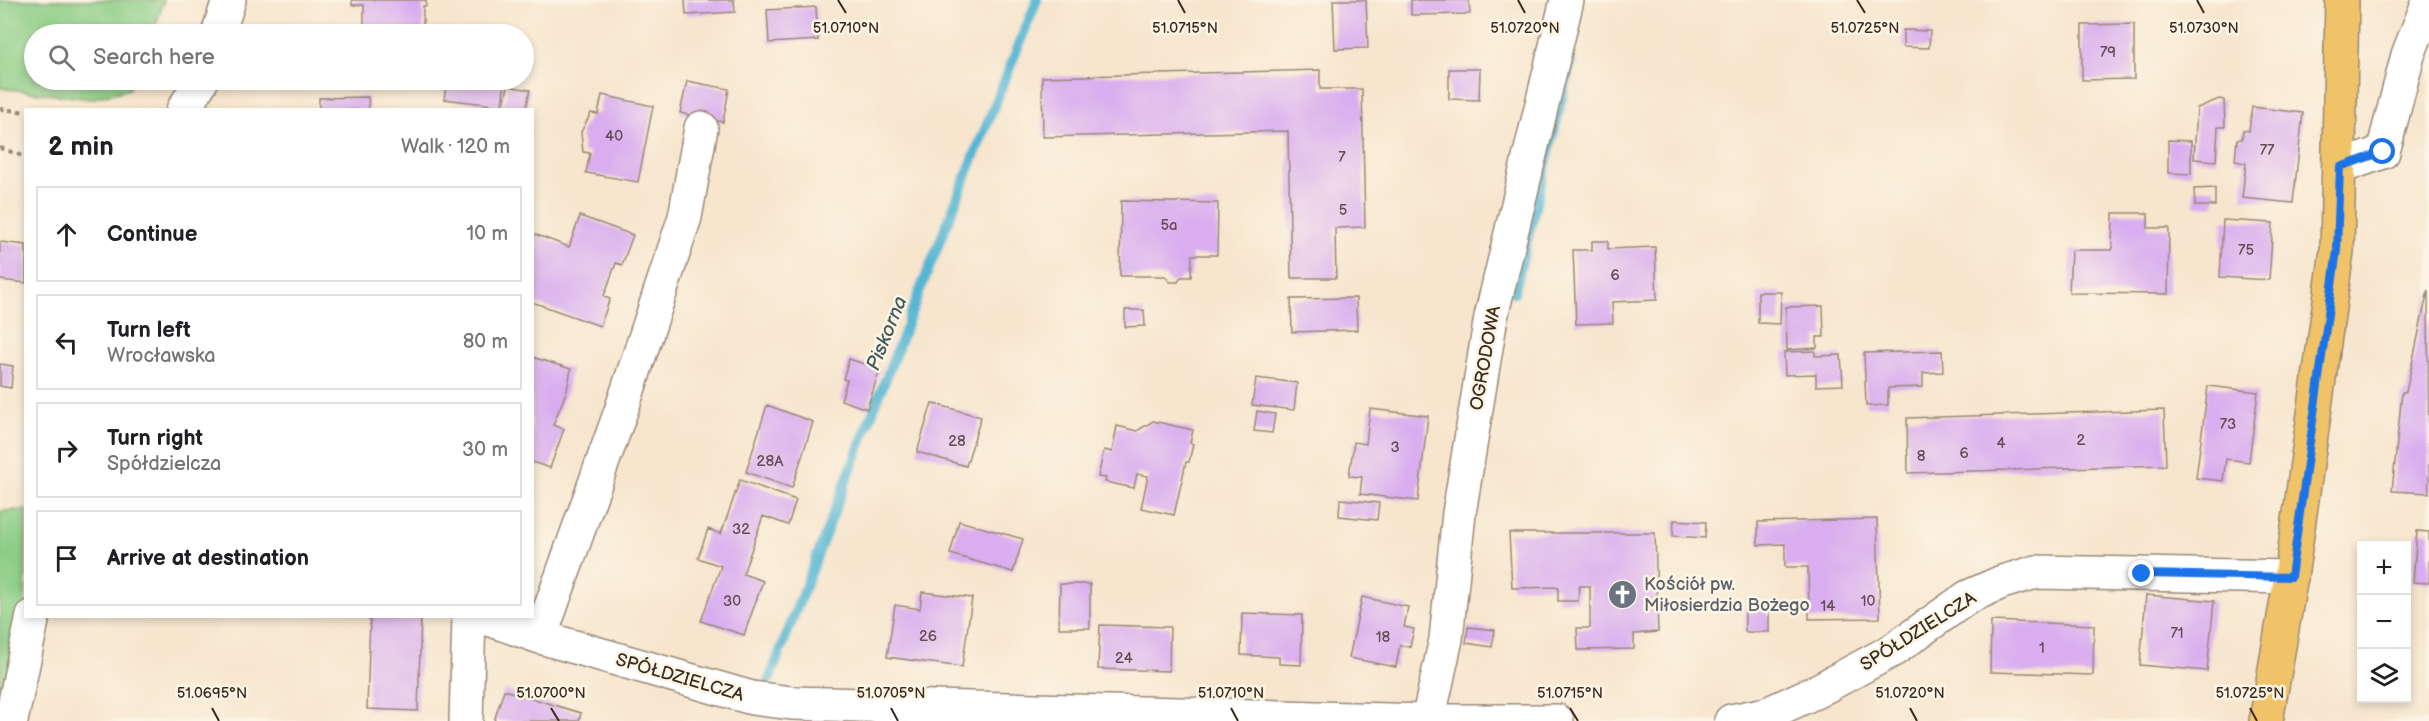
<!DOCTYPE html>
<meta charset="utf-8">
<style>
:root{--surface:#fff;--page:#f6f6f6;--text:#202124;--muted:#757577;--line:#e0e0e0}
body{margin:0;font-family:"Balsamiq Sans",sans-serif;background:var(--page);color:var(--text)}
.controls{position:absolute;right:18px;bottom:18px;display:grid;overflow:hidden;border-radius:0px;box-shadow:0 3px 9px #0003}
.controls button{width:54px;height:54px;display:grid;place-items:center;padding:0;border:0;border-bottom:2px solid var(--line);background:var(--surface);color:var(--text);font:30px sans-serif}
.stop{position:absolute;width:18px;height:18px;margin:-14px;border:4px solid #1a73e8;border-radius:50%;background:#fff}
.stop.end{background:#1a73e8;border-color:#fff;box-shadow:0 2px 6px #0008}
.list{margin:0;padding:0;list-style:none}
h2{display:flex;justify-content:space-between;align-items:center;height:78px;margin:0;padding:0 24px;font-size:26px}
h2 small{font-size:20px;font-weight:400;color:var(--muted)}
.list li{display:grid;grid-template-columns:39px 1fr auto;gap:18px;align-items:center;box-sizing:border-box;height:96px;margin:0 12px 12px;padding:0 12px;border:2px solid var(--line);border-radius:0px}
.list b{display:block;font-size:22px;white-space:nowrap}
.list p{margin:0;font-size:20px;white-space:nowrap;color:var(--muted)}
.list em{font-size:20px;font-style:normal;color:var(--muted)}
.icon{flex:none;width:33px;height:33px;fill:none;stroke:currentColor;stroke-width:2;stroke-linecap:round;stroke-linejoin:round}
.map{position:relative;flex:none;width:2429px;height:721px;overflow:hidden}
.search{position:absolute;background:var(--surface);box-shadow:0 3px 9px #0003;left:24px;top:24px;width:510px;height:66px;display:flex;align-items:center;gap:15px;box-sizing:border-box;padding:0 21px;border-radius:33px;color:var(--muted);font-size:22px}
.panel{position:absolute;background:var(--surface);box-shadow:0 3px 9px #0003;left:24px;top:108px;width:510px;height:510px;border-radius:0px}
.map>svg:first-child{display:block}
</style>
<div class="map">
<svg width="2429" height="721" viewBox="0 0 2429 721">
<rect width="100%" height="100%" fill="#fcf5e5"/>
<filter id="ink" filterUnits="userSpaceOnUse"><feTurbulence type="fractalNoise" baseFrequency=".0167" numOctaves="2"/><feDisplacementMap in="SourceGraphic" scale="12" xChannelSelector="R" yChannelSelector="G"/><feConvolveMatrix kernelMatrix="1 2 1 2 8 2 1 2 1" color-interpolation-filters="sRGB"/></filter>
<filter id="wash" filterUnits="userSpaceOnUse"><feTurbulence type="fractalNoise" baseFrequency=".008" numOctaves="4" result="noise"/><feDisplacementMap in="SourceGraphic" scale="24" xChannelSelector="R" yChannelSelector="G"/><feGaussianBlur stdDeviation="1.35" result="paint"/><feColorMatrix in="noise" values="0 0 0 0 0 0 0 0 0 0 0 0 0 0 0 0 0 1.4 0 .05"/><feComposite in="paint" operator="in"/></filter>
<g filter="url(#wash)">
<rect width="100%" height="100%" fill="#f7e5cd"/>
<!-- green -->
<path fill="#8dce87" stroke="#647c52" stroke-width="1.5" d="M0 0H164L153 34H34V80H133L129 89 90 99 0 88Z
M26 510 25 610 0 721V511Z"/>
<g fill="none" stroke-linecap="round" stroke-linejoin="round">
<!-- stream -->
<path stroke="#55b6d3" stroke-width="10" d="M1514 293 1571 61
M769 680 919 293 1037 0"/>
</g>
<g id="blocks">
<!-- building -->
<path fill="#d9adef" d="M352 0H426V6H423V34H359V28H364V5H352Z
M685 0H734L735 12 686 15Z
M1333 0H1366L1368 48 1335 49Z
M1411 0H1469L1470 14 1411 15Z
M816 7 818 40 769 43 767 10Z
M2134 24V79L2082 80V25Z
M1903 30 1930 31 1929 48 1903 47Z
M1449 69H1480L1479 100 1449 99Z
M1320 70V89H1362L1365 227 1335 228 1336 278H1291L1288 131 1043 137 1042 77Z
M447 80H505L502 106 444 99Z
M687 81 729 89 723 122 680 113Z
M508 86 530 90 526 110H503Z
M602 95 653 106 638 182 586 173 590 153 583 152 581 132 591 113 598 114Z
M368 97 369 110H319V98Z
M2219 99 2224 100 2225 127H2218L2216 161 2194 159 2197 108Z
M2252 107 2303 113 2293 203 2242 198 2246 163 2235 161 2237 139H2242L2243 130 2249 131Z
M2168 140 2191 141V174L2168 173Z
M2215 188V206H2195L2194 189Z
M1121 201 1218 203 1217 255H1192L1191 277H1181L1178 282H1170L1165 276H1120Z
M2113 213H2148V228H2169L2168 294 2069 293 2071 250H2112Z
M580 216 633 235 622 265 616 263 604 296 610 299 600 326 532 302V233L569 247Z
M2223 220 2273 223 2269 280 2220 277Z
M1592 241H1608V249L1655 247 1657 300 1612 302 1613 323 1576 324 1573 250H1592Z
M0 242 26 245V283L0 280Z
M2428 290 2429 493 2392 491 2402 392H2406Z
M1758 292H1781L1780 324 1758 323Z
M1356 298 1357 330 1292 332 1291 299Z
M1823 306 1824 337H1817V348L1787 350 1786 307Z
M1125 310H1144L1145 326 1125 327Z
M1815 351V356L1841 355 1843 385 1816 386V374L1785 375 1784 352Z
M1942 351 1943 372 1923 373V387L1888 388V405L1866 406 1864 353Z
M532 357 571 369 567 390 553 425 564 429 550 468 532 462Z
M849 359 880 369 867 409 841 400 847 380 843 379Z
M0 364 13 366 11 388 0 386Z
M1256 378 1297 383 1294 410 1252 405Z
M2208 386 2258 392 2249 462 2226 459 2223 481 2196 478Z
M932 403 981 417 966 466 917 452Z
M767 405 813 422 792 488 746 472Z
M1370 409 1428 416 1418 501 1360 494 1362 477 1349 476 1354 442 1366 444Z
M2164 410 2166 465 1908 473 1907 418Z
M1257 411 1275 414 1272 433 1254 431Z
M1153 421 1193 430 1190 443 1193 444 1189 462H1186L1174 515 1141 508 1148 476 1137 474 1134 488 1105 482 1106 478 1098 477 1104 450 1112 452 1117 426 1137 431Z
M740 480 796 500 788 525 763 516 743 574 763 581 744 635 701 621 721 566 698 558 708 529 721 534Z
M1340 499 1379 503 1377 520 1339 516Z
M1877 519 1880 618 1809 619 1808 567H1785V544L1758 545V522Z
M1674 520 1706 522 1705 538 1673 536Z
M959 521 1023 539 1013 572 950 554Z
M2417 531 2429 532V583L2413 582Z
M1509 533H1655L1658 632 1634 634V649L1578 650 1577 628H1590V586H1579L1578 601H1558V587L1512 588Z
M1060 584H1090V628H1059Z
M922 592 972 598 962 667 887 657 895 605 920 609Z
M2146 595 2214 601 2207 671 2140 665Z
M1362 597 1408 607 1404 627 1414 629 1410 647 1400 645 1396 667 1349 658Z
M1745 609H1769V632H1745Z
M1242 613 1302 615 1301 665 1279 664V657L1241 655Z
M370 616H421L418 711 367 709Z
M1991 621 2094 625 2093 675 1990 672Z
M1100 625 1170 627 1169 671 1098 669Z
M1468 627 1495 630 1492 647 1466 643Z
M504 690 581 713 579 721H494Z"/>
</g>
</g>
<g filter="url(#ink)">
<use href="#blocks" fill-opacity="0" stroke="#998876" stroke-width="1.5"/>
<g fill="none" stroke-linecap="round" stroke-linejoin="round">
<defs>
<path id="minor" d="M218 34 229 0
M183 110 202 80
M2340 167 2383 152 2408 55 2429 1
M480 616 540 637 752 698 792 703 1425 721
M540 637 622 408 685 217 701 128
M11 721 33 616
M466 721 469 616
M1428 721 1446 639 1459 513 1491 317 1567 0
M1434 721H1557
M1731 721 1767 714 1817 691 1893 650 1968 597 2002 582 2036 572 2291 577"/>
<path id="major" d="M2266 721 2291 577 2337 251 2342 0"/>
</defs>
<!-- minor casing -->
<use href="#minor" stroke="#998876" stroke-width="36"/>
<!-- major casing -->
<use href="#major" stroke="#998876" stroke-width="36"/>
<!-- path -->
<path stroke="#998876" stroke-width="4" stroke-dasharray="4.5 4.5" stroke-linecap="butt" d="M0 109 26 112
M0 148 26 157"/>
<!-- minor -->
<use href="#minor" stroke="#fff" stroke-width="33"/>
<!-- major -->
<use href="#major" stroke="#f0c369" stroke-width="33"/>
</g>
</g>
<g fill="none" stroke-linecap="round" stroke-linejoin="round" filter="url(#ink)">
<!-- route -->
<path stroke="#1a73e8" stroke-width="8" d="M2142 574 2291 577 2337 250 2340 167 2383 152"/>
</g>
<!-- ticks -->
<path fill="none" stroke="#3b2a1e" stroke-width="2" d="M838 0 846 13M1178 0 1185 13M1518 0 1525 13M1857 0 1865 13M2197 0 2204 13M212 708 219 721M551 708 559 721M891 708 898 721M1231 708 1238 721M1570 708 1578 721M1910 708 1917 721M2250 708 2257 721"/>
<!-- icons -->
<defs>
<symbol id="church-disc" viewBox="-11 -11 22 22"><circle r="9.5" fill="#6b7280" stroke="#fcf5e5"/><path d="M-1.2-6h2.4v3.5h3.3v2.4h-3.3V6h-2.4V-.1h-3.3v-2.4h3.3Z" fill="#fff"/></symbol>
</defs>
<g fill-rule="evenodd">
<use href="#church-disc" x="1606" y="578" width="33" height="33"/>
</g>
<g text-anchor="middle" stroke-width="5" stroke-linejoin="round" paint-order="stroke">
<!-- number labels -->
<g font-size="15" fill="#624b52">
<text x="2108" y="57">79</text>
<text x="614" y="141">40</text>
<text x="2267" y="155">77</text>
<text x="1342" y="162">7</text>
<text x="1343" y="215">5</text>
<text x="1169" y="230">5a</text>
<text x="2246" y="255">75</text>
<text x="1615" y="280">6</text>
<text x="2228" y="429">73</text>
<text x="2081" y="445">2</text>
<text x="957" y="446">28</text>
<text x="2001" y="448">4</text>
<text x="1395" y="452">3</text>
<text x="1964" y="458">6</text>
<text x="1921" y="461">8</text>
<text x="770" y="466">28A</text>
<text x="741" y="534">32</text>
<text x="732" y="606">30</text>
<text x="1868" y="606">10</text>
<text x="1828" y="611">14</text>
<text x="2177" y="638">71</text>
<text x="928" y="641">26</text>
<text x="1383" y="642">18</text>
<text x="2042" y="653">1</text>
<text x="1124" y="663">24</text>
</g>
<!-- street labels -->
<g font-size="18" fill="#3b2a1e" stroke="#fcf5e5">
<text transform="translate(1485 358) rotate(-80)" y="6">OGRODOWA</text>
<text transform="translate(1918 631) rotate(-32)" y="6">SPÓŁDZIELCZA</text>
<text transform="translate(680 677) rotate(16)" y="6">SPÓŁDZIELCZA</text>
</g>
<!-- worship labels -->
<g font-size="18" fill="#5b616d" stroke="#fcf5e5" text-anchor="start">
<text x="1644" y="590">Kościół pw.<tspan x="1644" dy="21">Miłosierdzia Bożego</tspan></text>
</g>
<!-- water labels -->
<g font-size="20" font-style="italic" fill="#445b5d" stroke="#fcf5e5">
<text transform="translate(886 333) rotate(-68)" y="7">Piskorna</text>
</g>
</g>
<g font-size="15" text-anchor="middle" fill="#3b2a1e" stroke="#fcf5e5" stroke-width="5" stroke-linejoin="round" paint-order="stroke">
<text x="846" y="33">51.0710°N</text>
<text x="1185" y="33">51.0715°N</text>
<text x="1525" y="33">51.0720°N</text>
<text x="1865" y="33">51.0725°N</text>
<text x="2204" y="33">51.0730°N</text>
<text x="212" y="698">51.0695°N</text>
<text x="551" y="698">51.0700°N</text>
<text x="891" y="698">51.0705°N</text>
<text x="1231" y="698">51.0710°N</text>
<text x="1570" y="698">51.0715°N</text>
<text x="1910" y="698">51.0720°N</text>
<text x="2250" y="698">51.0725°N</text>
</g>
</svg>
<div class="controls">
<button>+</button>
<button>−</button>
<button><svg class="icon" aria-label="layers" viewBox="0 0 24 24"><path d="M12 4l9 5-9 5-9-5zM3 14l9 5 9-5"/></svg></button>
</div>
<div class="stop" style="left:2383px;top:152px"></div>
<div class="stop end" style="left:2142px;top:574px"></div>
<div class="search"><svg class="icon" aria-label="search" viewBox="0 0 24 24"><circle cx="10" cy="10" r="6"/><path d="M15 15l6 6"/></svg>Search here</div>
<section class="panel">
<h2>2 min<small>Walk · 120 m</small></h2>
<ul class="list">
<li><svg class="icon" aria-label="ahead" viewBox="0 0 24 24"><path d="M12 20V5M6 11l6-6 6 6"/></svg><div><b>Continue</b></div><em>10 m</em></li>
<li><svg class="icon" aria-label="left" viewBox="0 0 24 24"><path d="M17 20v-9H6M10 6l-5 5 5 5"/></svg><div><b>Turn left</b><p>Wrocławska</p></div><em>80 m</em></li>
<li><svg class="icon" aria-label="right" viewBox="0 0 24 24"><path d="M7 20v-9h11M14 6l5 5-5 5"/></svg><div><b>Turn right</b><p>Spółdzielcza</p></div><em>30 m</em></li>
<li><svg class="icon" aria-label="arrive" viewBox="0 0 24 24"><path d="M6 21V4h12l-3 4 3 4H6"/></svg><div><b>Arrive at destination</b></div></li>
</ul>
</section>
</div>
